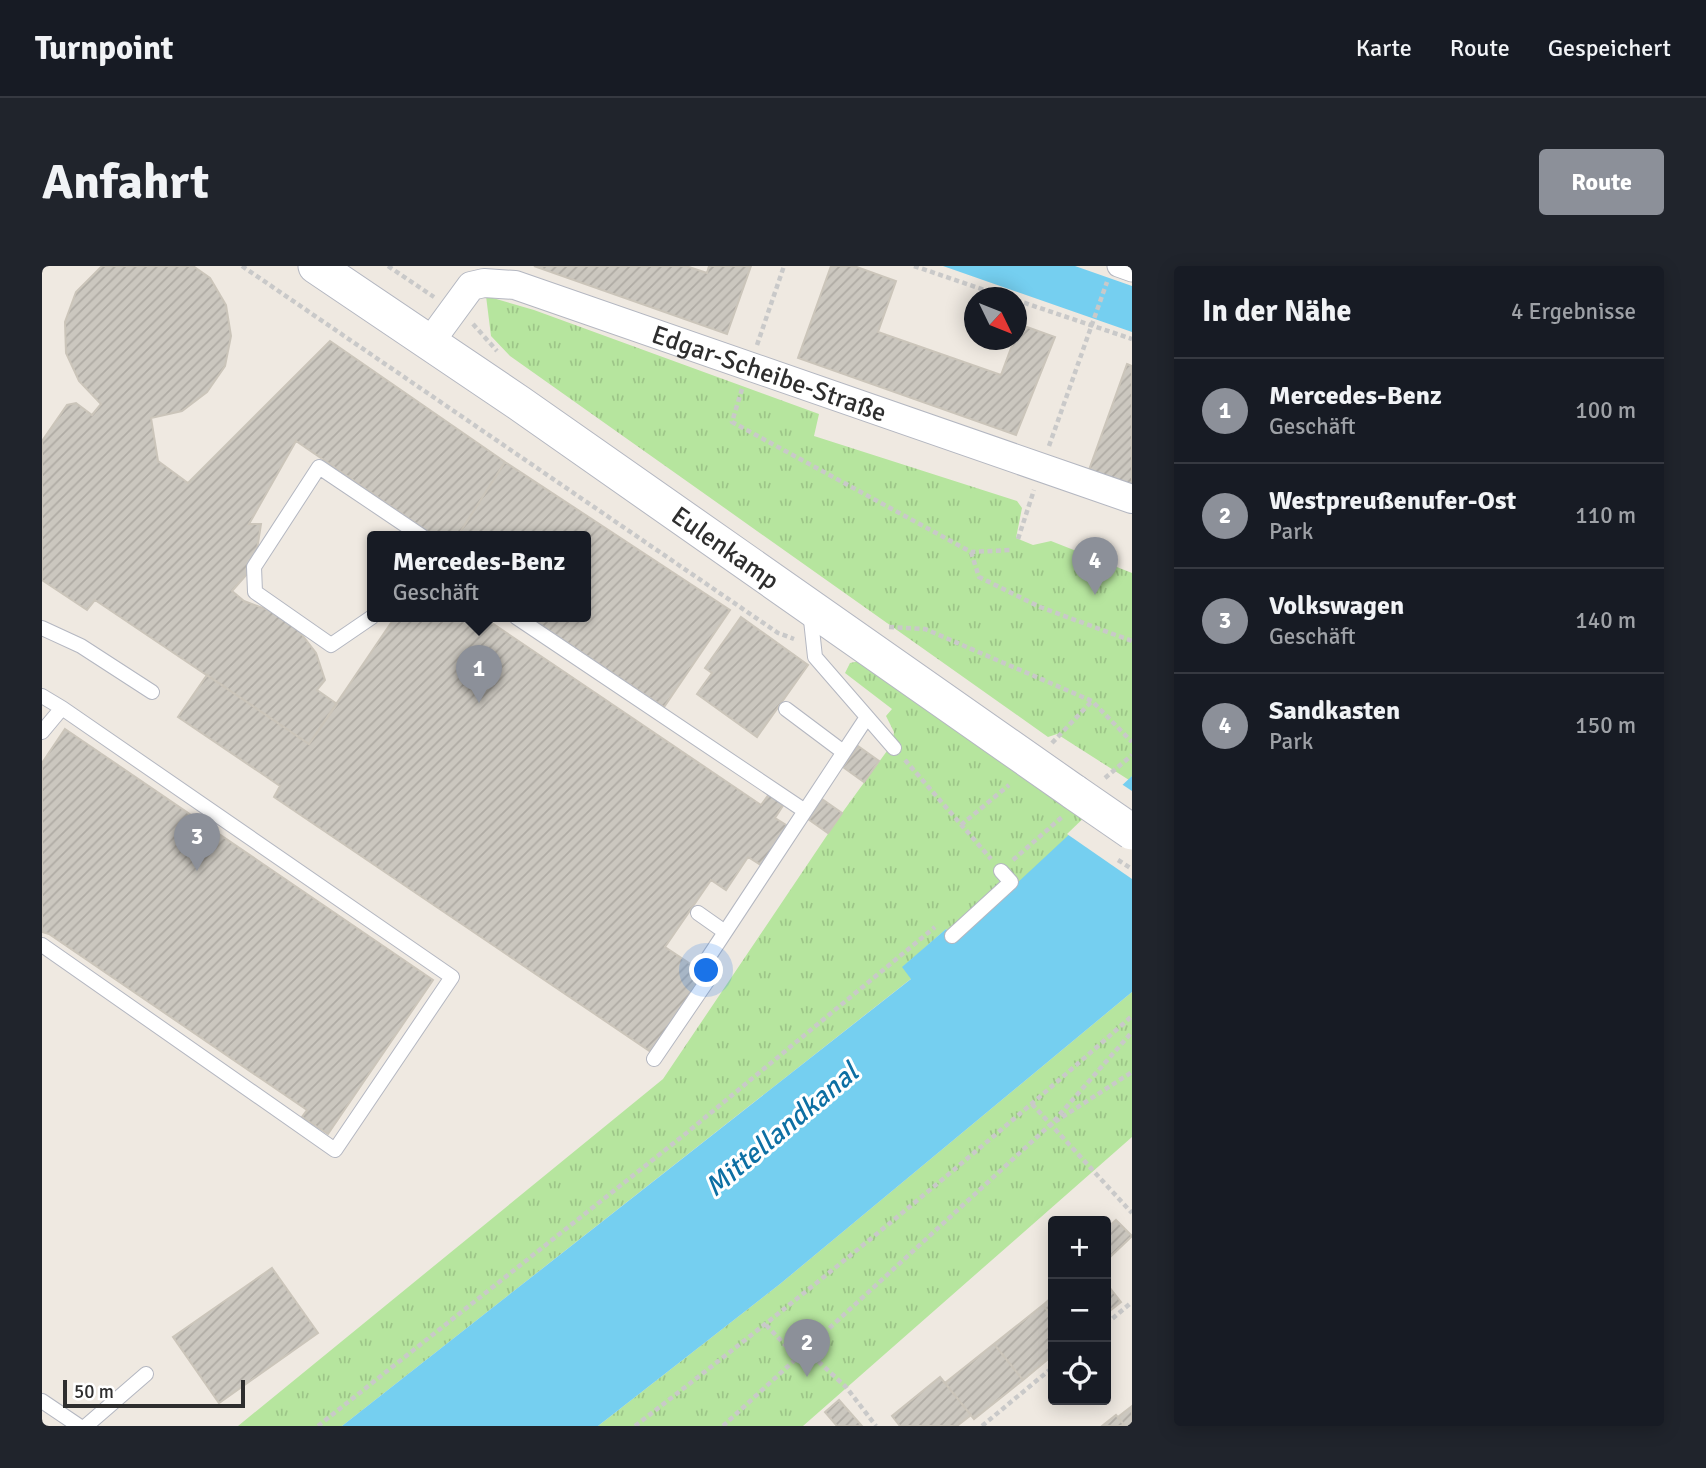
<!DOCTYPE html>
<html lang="de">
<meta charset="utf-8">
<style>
:root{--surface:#171b24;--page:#20242c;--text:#f1f3f6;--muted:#9ea1a6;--line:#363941;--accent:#8c9099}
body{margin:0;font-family:Signika,sans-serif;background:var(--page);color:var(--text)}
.controls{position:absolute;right:21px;bottom:21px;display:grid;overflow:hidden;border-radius:7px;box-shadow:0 4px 18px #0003}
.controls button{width:63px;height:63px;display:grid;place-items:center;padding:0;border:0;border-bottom:2px solid var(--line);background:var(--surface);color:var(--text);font:35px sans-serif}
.compass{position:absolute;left:922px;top:21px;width:63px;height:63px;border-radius:50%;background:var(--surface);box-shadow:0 4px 18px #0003;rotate:133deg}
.scale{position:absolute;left:21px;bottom:18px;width:182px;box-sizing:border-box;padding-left:7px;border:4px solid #2e2e2e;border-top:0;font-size:19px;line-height:24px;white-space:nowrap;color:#2e2e2e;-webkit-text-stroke:5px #fff;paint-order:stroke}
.you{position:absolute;left:665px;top:705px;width:24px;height:24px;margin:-18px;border:5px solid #fff;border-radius:50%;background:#1a73e8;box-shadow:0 0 0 10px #1a73e833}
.badge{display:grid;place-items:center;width:46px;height:46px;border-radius:50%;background:var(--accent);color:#fff;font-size:23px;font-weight:700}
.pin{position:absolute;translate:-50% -58px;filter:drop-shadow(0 2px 4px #0008)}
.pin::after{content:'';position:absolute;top:37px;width:24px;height:21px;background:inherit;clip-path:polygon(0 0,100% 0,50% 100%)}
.popup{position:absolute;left:325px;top:265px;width:224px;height:91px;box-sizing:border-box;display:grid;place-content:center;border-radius:7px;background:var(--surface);filter:drop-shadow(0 2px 5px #0005);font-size:23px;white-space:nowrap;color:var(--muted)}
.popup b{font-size:26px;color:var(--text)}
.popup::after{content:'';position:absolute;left:50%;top:100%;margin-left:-14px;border:14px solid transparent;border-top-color:var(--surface)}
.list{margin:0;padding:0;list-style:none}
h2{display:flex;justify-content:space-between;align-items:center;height:91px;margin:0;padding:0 28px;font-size:30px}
h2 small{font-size:23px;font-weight:400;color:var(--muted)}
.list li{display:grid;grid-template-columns:46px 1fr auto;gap:21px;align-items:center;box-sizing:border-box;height:105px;padding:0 28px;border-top:2px solid var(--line)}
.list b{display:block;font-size:26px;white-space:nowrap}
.list p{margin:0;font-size:23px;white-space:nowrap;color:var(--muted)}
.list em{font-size:23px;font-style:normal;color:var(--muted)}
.icon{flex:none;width:38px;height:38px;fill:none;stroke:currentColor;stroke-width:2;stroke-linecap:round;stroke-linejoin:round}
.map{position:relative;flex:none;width:1090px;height:1160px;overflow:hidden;border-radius:7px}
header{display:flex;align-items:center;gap:42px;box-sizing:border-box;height:98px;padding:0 35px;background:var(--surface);border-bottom:2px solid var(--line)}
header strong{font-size:33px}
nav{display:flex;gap:38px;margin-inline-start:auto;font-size:24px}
.intro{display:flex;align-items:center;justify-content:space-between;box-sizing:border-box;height:168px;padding:0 42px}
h1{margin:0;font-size:49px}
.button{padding:18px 32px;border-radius:7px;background:var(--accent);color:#fff;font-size:24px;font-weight:700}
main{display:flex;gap:42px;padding:0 42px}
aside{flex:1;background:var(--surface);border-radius:7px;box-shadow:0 4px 18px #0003}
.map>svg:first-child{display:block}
</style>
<header>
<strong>Turnpoint</strong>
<nav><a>Karte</a><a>Route</a><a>Gespeichert</a></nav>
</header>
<div class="intro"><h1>Anfahrt</h1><a class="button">Route</a></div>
<main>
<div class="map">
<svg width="1090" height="1160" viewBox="0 0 1090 1160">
<defs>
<pattern id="park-tufts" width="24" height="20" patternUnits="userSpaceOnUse" patternTransform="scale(1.75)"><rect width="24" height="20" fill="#b6e59e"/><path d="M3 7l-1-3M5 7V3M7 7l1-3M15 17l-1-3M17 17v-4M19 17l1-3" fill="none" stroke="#9dc588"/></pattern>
<pattern id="building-hatch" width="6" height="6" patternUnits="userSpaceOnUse" patternTransform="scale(1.75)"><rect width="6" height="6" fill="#cbc7bf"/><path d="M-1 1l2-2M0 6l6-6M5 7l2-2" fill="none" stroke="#afaba4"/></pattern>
</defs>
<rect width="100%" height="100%" fill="#efe9e1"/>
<!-- park -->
<path fill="url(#park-tufts)" d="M444 30 492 44 777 148 772 170 975 235 980 242 974 272 991 279 1009 275 1090 307V510L1087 514 1015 468 1006 471 468 90 449 70Z
M818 395 1046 553 914 674 904 663 861 701 870 712 300 1160H196L621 813 800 547 850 478 852 466 844 450 850 443 803 407 808 397Z
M1090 726V871L761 1160H556L738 1018Z"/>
<!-- water -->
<path fill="#75cff0" d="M901 0H1033L1090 20V66Z
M1090 510V726L738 1018 556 1160H300L869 713 860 701 904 663 914 674Z"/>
<!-- pier -->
<path fill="#efe9e1" d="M1078 517 1090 525V613L1025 568Z"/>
<!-- building -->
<path fill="url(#building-hatch)" stroke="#cbc5ba" stroke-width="2" d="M60 0H151L168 12 184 39 189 70 183 100 165 126 140 145 109 152 116 195 146 217 288 75 463 196 415 271H394L254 175 207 258H219L214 290 206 307 190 325 202 335 229 345 254 361 274 387 283 414 275 424 295 438 267 478 53 334 45 344 0 314V175L25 139 34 137 50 149 59 138 37 115 24 87 23 56 34 26Z
M492 0H644L665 7 667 0H709L685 68Z
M789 0H812L854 15 836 66 959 109 972 74H974L977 58 1013 71 974 169 756 92Z
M1085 98 1090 100V220L1047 204Z
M463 196 688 344 622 441 487 351H544V271H415Z
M353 351H441L719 539 727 528 742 538 733 552 749 562 722 601 706 591 684 624 669 614 623 681 665 709 612 788 232 531 238 520 136 451 165 409 267 478Z
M699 351 766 399 715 471 655 428 670 407 663 402Z
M23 463 391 714 286 868 260 851 265 844 7 668 0 666V497Z
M816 480 837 495 822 516 801 501Z
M780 533 800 547 786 567 766 553Z
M1074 954 1090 970 1068 991 1064 987V963Z
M230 1002 276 1067 177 1137 131 1071Z
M1064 1017 1079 1036 1064 1048Z
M1011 1030V1052L1001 1039Z
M1001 1039 1011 1052V1089L981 1114 952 1078Z
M952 1078 981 1114 932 1153 903 1117Z
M898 1111 929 1149 915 1160H858L850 1150Z
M797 1134 820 1160H795L783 1146Z
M1090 1140V1160H1083L1076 1151Z
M1074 1149 1083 1160H1060Z"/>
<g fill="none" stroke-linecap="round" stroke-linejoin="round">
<defs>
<path id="service" d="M768 345 773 391 852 482
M330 351 289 379 213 326 212 301 277 201 381 271
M474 351 763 545
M0 362 39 380 110 426
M0 430 20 442 0 466
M744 443 800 485
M656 647 683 666
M910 670 969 616 959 605
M0 679 293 884 410 711 20 442
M612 793 672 705 666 692 825 451
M0 1135 37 1160
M44 1160 104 1108"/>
<path id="pedestrian" d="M1076 0 1090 5"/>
<g id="minor">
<path id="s1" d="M388 76 429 20 442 17 473 19 1090 233"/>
</g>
<g id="tertiary">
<path id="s2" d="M274 0 477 137 1032 526"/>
</g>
</defs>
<!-- service casing -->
<use href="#service" stroke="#b4b7c1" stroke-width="16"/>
<!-- pedestrian casing -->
<use href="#pedestrian" stroke="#b4b7c1" stroke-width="23"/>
<!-- minor casing -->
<use href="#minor" stroke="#b4b7c1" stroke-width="30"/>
<!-- tertiary casing -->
<use href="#tertiary" stroke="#b4b7c1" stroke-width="37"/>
<!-- path -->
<path stroke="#c9c9c9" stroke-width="4.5" stroke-dasharray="5 3.5" stroke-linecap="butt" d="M200 0 736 367 752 373
M346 0 392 31
M872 0 966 32
M974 34 1090 73
M431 58 455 85
M715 79 742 0
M700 123 690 156 929 286 969 284
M1007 180 1065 16
M976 273 992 224
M929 286 937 311 998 341 1090 375
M847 361 883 363 1050 435 1090 476
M1010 477 1050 435
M863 494 949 593
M1063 512 1090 489
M919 559 967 519
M971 594 1020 551
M990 838 1090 947
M1012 855 1090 766
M1064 1058 1090 1036
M724 1059 755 1091
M764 1084 804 1121 834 1160
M276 1160 642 869 893 661
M593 1160C763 1029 929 893 1090 750
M681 1160 1008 859 1090 806
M940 1160 1011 1101"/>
<!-- service -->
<use href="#service" stroke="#fff" stroke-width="14"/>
<!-- pedestrian -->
<use href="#pedestrian" stroke="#fff" stroke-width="21"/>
<!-- minor -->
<use href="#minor" stroke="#fff" stroke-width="28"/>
<!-- tertiary -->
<use href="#tertiary" stroke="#fff" stroke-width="35"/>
<defs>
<path id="tertiary-bridge" d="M1032 526 1090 566"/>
</defs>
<!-- tertiary-bridge casing -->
<use href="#tertiary-bridge" stroke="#b4b7c1" stroke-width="37" stroke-linecap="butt"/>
<!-- path-bridge -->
<path stroke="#c9c9c9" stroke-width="4.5" stroke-dasharray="5 3.5" stroke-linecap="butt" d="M1076 594 1090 603"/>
<!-- tertiary-bridge -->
<use href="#tertiary-bridge" stroke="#fff" stroke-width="35"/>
</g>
<g text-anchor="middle" stroke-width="6" stroke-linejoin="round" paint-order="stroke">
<!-- street labels -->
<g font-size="26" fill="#2e2e2e" stroke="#fff">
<text dy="9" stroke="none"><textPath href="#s1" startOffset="383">Edgar-Scheibe-Straße</textPath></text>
<text dy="9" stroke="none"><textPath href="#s2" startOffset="497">Eulenkamp</textPath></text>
</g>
<!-- water labels -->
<g font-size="28" font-style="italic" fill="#0d6fa3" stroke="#fff">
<text transform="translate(739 863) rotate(-40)" y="10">Mittellandkanal</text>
</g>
</g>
</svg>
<div class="controls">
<button>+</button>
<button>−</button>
<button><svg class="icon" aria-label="locate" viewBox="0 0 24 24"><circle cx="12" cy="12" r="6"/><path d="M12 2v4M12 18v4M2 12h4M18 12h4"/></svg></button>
</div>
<svg class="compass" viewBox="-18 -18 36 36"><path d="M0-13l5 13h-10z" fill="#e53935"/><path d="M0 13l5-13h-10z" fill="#9ea1a6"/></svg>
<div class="scale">50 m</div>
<div class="you"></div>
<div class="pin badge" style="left:437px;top:437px">1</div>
<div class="popup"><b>Mercedes-Benz</b>Geschäft</div>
<div class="pin badge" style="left:765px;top:1111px">2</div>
<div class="pin badge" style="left:155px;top:605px">3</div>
<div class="pin badge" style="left:1053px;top:329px">4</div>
</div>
<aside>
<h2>In der Nähe<small>4 Ergebnisse</small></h2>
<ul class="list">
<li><span class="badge">1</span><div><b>Mercedes-Benz</b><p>Geschäft</p></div><em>100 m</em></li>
<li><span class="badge">2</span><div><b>Westpreußenufer-Ost</b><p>Park</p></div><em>110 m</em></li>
<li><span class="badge">3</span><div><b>Volkswagen</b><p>Geschäft</p></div><em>140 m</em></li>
<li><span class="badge">4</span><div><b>Sandkasten</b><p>Park</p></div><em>150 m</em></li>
</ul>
</aside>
</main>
